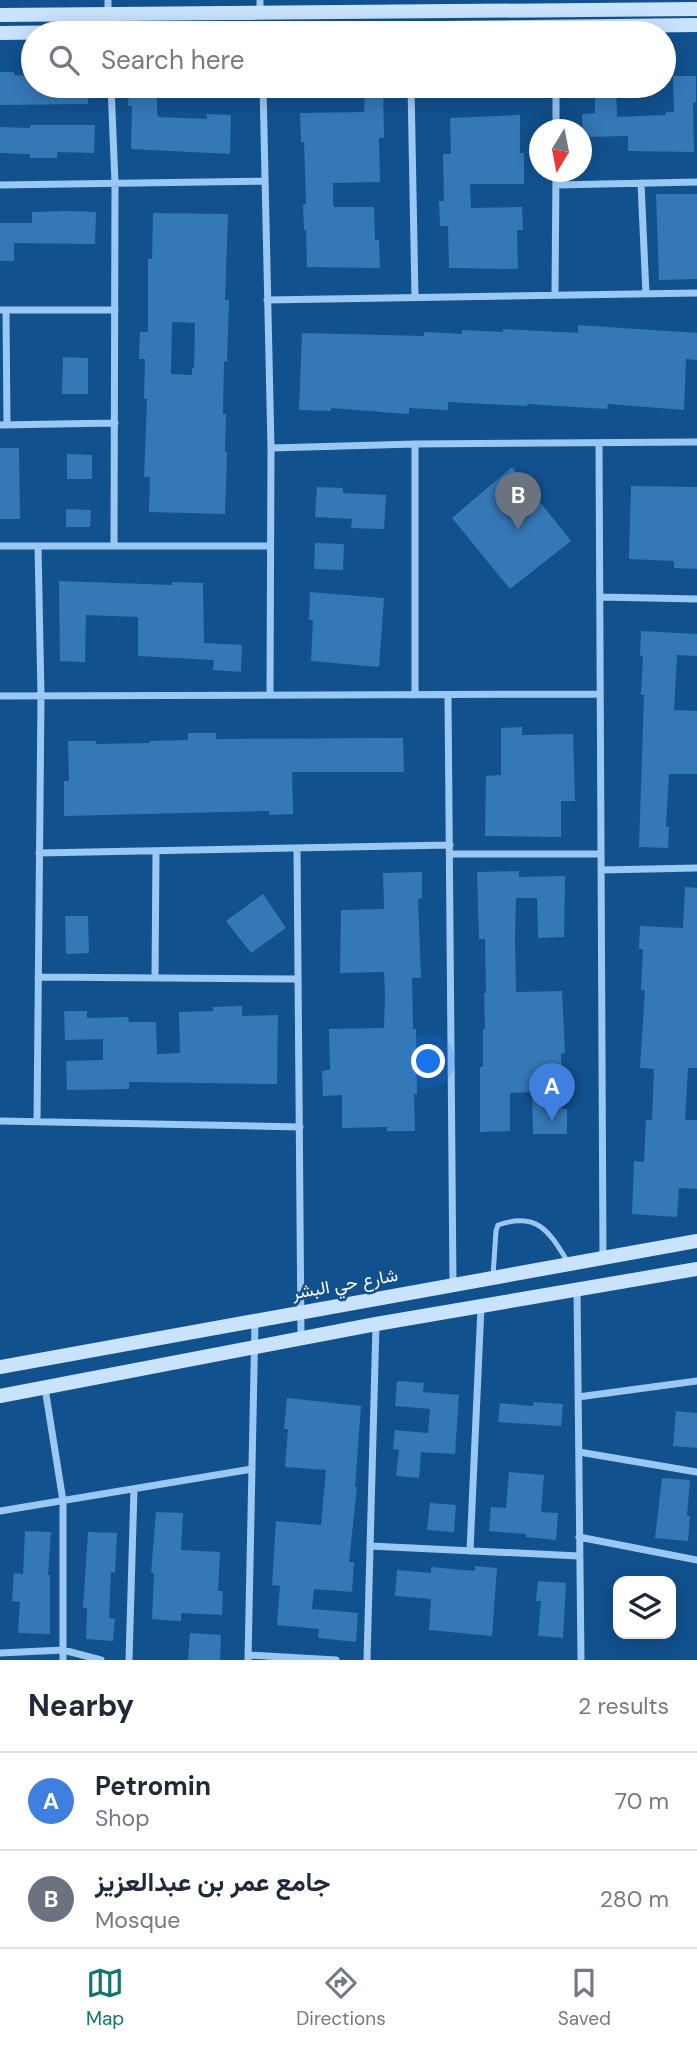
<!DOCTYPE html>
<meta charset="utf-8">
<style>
:root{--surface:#fff;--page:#f2f2f3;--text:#1f2937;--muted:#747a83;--line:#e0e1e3;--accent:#0f766e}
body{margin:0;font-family:"DM Sans",Vazirmatn,sans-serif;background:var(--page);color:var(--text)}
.controls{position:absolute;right:21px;bottom:21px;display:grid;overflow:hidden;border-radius:14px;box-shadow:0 4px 18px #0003}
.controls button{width:63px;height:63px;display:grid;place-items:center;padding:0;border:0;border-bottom:2px solid var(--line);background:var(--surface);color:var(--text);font:35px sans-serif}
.compass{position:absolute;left:529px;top:119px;width:63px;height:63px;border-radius:50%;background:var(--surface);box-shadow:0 4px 18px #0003;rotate:190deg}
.you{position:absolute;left:429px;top:1062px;width:24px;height:24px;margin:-18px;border:5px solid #fff;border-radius:50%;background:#1a73e8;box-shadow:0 0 0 10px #1a73e833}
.badge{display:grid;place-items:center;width:46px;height:46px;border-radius:50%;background:var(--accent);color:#fff;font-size:23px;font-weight:700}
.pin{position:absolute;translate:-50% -58px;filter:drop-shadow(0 2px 4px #0008)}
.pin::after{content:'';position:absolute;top:37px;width:24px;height:21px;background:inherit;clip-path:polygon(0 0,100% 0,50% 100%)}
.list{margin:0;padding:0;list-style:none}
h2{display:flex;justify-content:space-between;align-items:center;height:91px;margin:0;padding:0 28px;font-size:30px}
h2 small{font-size:23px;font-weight:400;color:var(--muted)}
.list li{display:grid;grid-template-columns:46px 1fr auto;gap:21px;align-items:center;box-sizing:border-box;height:98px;padding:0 28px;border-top:2px solid var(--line)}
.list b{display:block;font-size:26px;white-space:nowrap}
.list p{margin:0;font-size:23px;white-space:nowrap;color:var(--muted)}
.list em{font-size:23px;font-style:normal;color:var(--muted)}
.icon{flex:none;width:38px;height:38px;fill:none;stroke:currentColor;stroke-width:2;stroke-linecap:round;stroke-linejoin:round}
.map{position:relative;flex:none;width:697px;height:1660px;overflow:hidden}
.search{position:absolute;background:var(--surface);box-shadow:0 4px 18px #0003;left:21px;right:21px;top:21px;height:77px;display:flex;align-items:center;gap:18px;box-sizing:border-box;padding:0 24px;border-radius:38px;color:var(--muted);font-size:26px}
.sheet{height:287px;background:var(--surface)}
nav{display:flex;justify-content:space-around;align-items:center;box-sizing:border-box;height:98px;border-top:2px solid var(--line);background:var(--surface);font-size:19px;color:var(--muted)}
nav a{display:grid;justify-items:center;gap:4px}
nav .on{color:var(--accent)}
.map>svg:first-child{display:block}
</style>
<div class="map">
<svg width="697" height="1660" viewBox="0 0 697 1660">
<rect width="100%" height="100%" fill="#11518e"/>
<!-- building -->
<path fill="#3578b6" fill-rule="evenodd" d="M0 72H14V75L33 76V86H88V104L0 105Z
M673 76H696V102L693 103 694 152 628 151V136L583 137 582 114 595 113V86H616L617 117 666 115V112H674Z
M129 86H157V115L159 117 207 119V114L231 115 230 154 131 149 132 106H128Z
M365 86H383L384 138H379L380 182 333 183V203L334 207H374L375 240H379L380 268 307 267 306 230H304L303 204H306L304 142H301L300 113 364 112Z
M520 115V153H524V184H470L471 208 522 207 523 230H517L518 269 449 268 448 226H440L439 201H444L443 154H451L450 118Z
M30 125H95L94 153 57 152V158H30V154L0 153V127L30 128Z
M656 194H697V279L659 280Z
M67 211 96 212 95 244 14 243V261H0V223H32V212Z
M153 213 228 214 225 300H229L227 362 224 361 223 414H226L225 452H227L225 514 149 512 150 477H144L147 399H144L145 359H139L140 332H148V259H152ZM172 322 195 323 194 368H192V375L171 374Z
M578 325 697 333V360L686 359 684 410 608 404 607 409 527 404V406L448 402V410L409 408V414L331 408V411L299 410 302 333 424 336V332L462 334V330L503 332V329L578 333Z
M63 357 88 358V394H62Z
M0 448H19L20 519H0Z
M67 454 92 455V479H67Z
M512 467 571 541 510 589 452 518Z
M631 486 697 487V569L674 568V561L629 559Z
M317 487 343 488V493L386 495 384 529 351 528 352 519 315 517Z
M66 509 91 510 90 527H66Z
M315 543 344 544 343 570 314 569Z
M59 581 172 585V582L203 583 204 643 242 645 241 672 213 670 214 660 138 656V617L86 615 85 662 60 661Z
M310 592 384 598 379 667 311 661 313 620H309Z
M641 631 697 634V656L677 655 674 710 697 711V774H669L666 827H669L668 848 639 847 644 695H641L643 656H640Z
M522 727V735L573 734 575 801H561V837L485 836 486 776 501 775V728Z
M188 733H216V739L403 738 404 772H292L293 814 269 815V811L64 816V781H69L68 741H96V744L150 743V741L188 740Z
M519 871V877L565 876 564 937 538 938 537 898H516L515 938 516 992 562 991 565 1053 561 1054 562 1109H567V1134H533L532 1092 510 1093V1131L480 1132V1067H483V1029H485L484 993H486L485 939H479L477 872Z
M422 872V898L418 899 421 978H412L413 1029H416L417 1094H414L415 1131H387V1127L342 1128V1095L323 1096 322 1071 330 1070 329 1029 384 1028 385 995 384 972 340 973 341 910 384 909 383 873Z
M685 887 697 888V1068H688L685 1120H697V1189L679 1188 677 1217 632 1214 634 1161 644 1162 646 1120H652L654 1069 640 1068 645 990H641L643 949H639L640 926 683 928Z
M263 894 286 928 251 953 226 921Z
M65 916H88L89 953 66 954Z
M242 1006V1016L278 1015 277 1084 129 1082V1089L67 1090 66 1061 103 1060V1039L65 1040 64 1011H87V1018L128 1017 129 1022H156L157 1054 178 1053 180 1052 179 1012 213 1011V1007Z
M397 1381 424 1383 423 1392 459 1395 455 1454 421 1452 419 1478 396 1476 399 1450 393 1449 395 1430 428 1433 430 1409 395 1406Z
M287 1398 361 1406 355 1487H357L349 1562H354L352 1592 314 1589 312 1609 358 1613 356 1642 318 1638 319 1629 277 1625 280 1586 272 1585 276 1521 321 1525 326 1470 285 1467 288 1429H284Z
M534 1402 563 1404 561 1426 498 1422 500 1403 533 1406Z
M676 1411 697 1413V1448L673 1446Z
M509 1472 544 1475 541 1512 558 1513 556 1540 526 1537V1534L489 1531 491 1507 506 1508Z
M662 1478 690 1480 687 1516H690L688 1541 655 1538Z
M430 1503 456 1505 454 1532 427 1530Z
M156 1512 183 1513 181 1550 220 1552 218 1591H223L222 1615 181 1613V1621L152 1619 154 1573H151Z
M25 1531 51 1532 48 1575H50V1634L18 1633 20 1602 12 1601 14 1573 23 1574Z
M88 1532 117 1533 115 1573 111 1572 109 1618 115 1619 113 1641 86 1639 87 1608H83Z
M475 1566 497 1568 492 1636 429 1630 431 1599 395 1596 397 1570 431 1573V1567L475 1571Z
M538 1581 566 1583 563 1638 538 1636 541 1601H536Z
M190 1633 221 1635 220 1660H188Z"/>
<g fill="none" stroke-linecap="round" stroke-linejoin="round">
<!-- lane -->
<path stroke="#9bc8f2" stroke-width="5" d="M493 1276 496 1231 498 1225C539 1211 550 1233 569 1264"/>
<!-- street -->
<path stroke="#9bc8f2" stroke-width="7" d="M108 14V0
M260 14V0
M111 86 115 183 114 546
M263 86 271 448 270 695
M411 86 415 297
M556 130V86
M641 183 646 294
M0 185 265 181
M556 185 697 182
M555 295 556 172
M267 300 697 293
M0 310H115
M6 310 7 425
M0 425 115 423
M599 443 603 1257
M271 448 415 444 697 442
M0 546H270
M600 597 697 599
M415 695V444
M448 695 453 1285
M0 696 600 694
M297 848 301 1337
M39 853 450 845
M450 854H601
M601 870 697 868
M38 977 298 979
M155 978 156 851
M0 1121 300 1127
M37 1121 41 696 38 546
M577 1290 581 1660
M45 1388 63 1501V1660
M578 1397 697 1381
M579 1452 697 1472
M0 1511 252 1469
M579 1537 697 1560
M370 1546 579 1556
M470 1551 481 1307
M0 1653 63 1650 101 1660
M248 1655 336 1660
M129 1660 134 1489
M248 1660 255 1321
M367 1660 376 1325"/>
<!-- secondary -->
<path stroke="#c9e3fc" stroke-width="14" d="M0 15 697 9
M0 33 697 25
M0 1367 697 1241
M0 1396 376 1324 697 1269"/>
</g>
<g text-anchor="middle" stroke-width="5" stroke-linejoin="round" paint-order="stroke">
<!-- street labels -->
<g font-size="18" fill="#fff" stroke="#11518e">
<text transform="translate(345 1284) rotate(-10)" y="6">شارع حي البشر</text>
</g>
</g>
</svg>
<div class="controls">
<button><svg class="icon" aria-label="layers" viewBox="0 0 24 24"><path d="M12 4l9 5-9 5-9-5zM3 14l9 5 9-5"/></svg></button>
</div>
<svg class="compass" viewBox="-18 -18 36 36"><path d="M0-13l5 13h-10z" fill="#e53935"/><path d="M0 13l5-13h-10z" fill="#747a83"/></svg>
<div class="you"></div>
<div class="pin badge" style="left:552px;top:1121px;background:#3f7fe0">A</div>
<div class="pin badge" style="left:518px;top:530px;background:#6b7280">B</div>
<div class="search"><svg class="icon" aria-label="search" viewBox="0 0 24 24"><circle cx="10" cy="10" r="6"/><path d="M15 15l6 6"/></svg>Search here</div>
</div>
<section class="sheet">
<h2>Nearby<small>2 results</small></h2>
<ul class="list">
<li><span class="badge" style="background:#3f7fe0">A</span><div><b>Petromin</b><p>Shop</p></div><em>70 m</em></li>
<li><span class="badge" style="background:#6b7280">B</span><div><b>جامع عمر بن عبدالعزيز</b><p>Mosque</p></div><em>280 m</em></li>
</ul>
</section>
<nav>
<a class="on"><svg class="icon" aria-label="map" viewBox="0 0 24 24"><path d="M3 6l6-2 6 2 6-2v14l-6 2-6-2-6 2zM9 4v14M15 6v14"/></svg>Map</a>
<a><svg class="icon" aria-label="directions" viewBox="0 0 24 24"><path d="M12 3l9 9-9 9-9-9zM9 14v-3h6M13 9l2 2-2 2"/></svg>Directions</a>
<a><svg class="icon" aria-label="saved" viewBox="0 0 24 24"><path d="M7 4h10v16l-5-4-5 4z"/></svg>Saved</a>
</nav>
